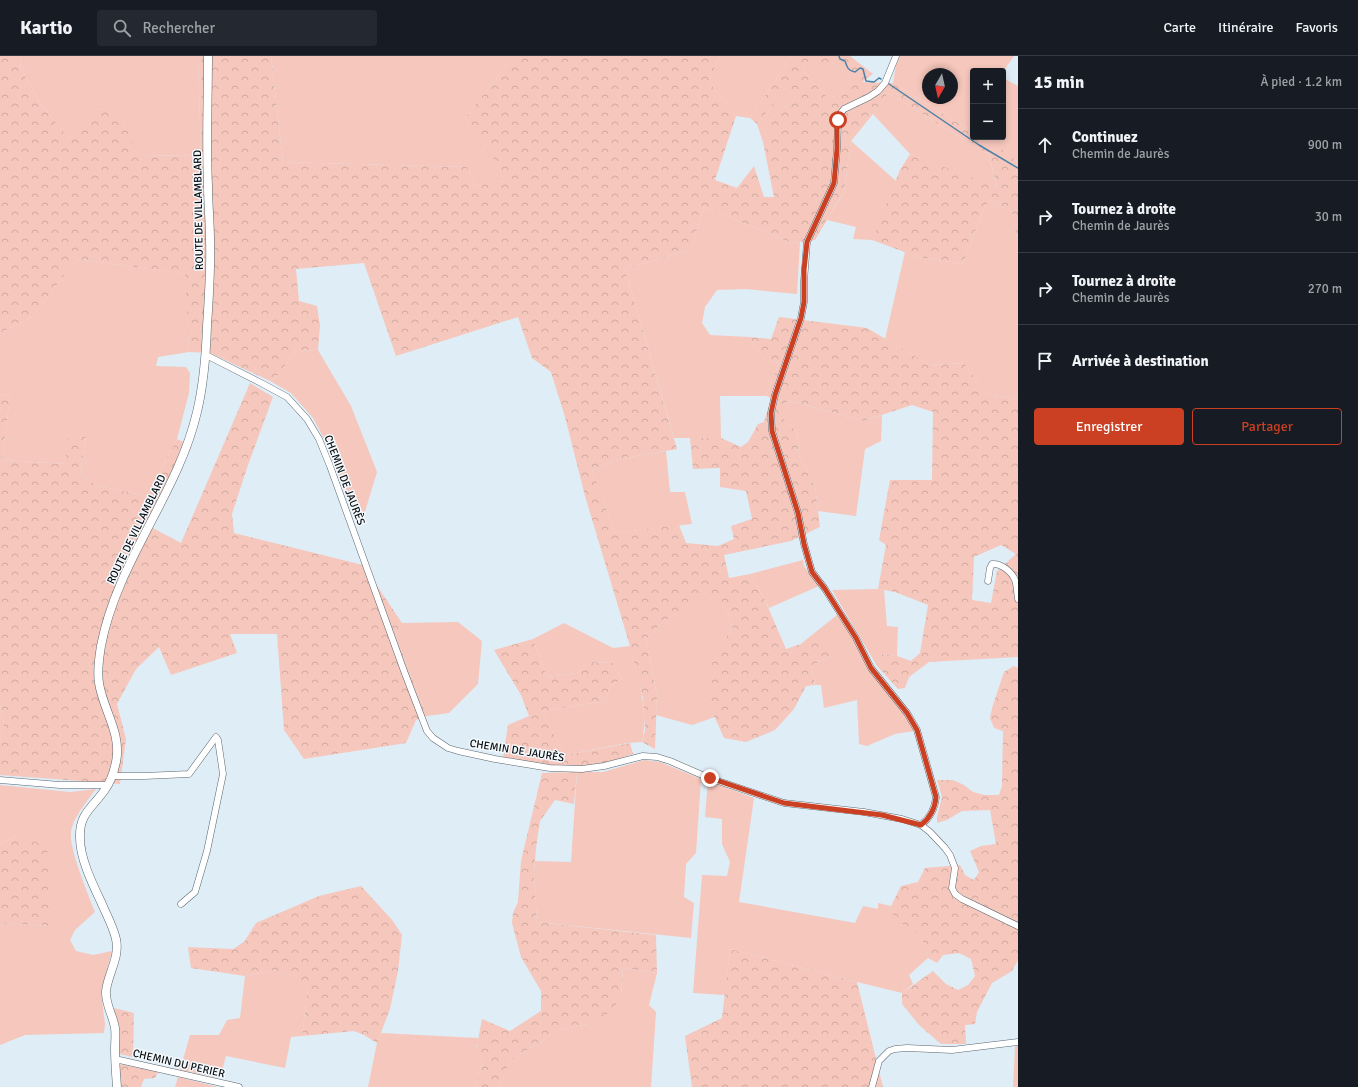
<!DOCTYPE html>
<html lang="fr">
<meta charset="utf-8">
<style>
:root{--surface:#171b24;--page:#242831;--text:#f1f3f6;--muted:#9ea1a6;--line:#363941;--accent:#cb4023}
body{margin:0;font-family:Signika,sans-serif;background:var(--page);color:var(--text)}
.controls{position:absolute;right:12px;top:12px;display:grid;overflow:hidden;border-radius:4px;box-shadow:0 2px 6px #0003}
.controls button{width:36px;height:36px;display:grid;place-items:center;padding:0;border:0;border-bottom:1px solid var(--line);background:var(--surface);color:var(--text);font:20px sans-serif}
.compass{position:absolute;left:922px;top:12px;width:36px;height:36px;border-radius:50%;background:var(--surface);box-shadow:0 2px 6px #0003;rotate:189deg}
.stop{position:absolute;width:12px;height:12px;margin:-9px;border:3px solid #cb4023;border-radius:50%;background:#fff}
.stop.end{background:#cb4023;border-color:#fff;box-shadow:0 1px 4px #0008}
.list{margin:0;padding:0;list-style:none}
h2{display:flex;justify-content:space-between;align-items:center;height:52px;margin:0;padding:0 16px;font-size:17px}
h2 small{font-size:13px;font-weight:400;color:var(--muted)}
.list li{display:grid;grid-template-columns:26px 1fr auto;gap:12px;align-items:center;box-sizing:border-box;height:72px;padding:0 16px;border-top:1px solid var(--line)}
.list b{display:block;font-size:15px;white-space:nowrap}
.list p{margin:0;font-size:13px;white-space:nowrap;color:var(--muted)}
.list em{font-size:13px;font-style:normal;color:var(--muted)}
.actions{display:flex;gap:8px;padding:12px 16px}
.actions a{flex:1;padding:9px 0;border:1px solid var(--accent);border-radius:4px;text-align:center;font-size:14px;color:var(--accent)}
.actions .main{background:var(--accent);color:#fff}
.icon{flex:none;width:22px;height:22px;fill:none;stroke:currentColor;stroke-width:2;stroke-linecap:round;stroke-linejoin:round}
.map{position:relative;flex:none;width:1018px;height:1031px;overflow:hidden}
header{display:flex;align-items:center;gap:24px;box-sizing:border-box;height:56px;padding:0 20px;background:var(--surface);border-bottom:1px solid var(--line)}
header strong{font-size:19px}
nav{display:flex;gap:22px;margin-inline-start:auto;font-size:14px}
.search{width:280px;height:36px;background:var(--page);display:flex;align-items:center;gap:10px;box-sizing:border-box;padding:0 14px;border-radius:4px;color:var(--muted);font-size:15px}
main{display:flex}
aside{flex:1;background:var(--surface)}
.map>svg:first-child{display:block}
</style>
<header>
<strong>Kartio</strong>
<div class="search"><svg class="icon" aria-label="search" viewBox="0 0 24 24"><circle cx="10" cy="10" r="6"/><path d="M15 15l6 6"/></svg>Rechercher</div>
<nav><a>Carte</a><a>Itinéraire</a><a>Favoris</a></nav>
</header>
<main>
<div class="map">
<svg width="1018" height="1031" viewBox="0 0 1018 1031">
<defs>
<pattern id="forest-crowns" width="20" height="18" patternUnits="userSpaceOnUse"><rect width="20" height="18" fill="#f6c7bc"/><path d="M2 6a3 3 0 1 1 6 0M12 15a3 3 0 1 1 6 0" fill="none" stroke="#d1aaa0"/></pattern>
</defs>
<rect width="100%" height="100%" fill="#dfedf7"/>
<!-- green -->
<path fill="#f6c7bc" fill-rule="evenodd" d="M22 0H198L201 99 138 100 123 66 69 82 41 49 20 11Z
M271 0H514L465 62 506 119 476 132 467 111 283 106Z
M720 0H792L750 62 736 60 709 26Z
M900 0H1014L1003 16V15H973V76L893 27 896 9ZM928 18H952V42H928Z
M807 6H831L861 26 829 43 803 15Z
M1003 22 1018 30V106L1005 96 981 81H1003Z
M790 28V47L770 63 774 77 763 86 757 68Z
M888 37 989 99 997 132 910 98 873 58Z
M851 85 896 125 873 184 853 183 856 171 827 164 844 136Z
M990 144 1012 156 1018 188V343L987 338 964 307 930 309 885 283 905 196 918 201 963 208 982 157Z
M704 151 792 187 800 186 797 238 745 233 717 234 705 251 702 267 710 279 749 281 765 304 779 307 766 340H720L721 382H674L625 213 691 193Z
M77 203 186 218 189 296 158 301 156 310 186 311 190 317 189 337 177 383 147 440 98 430 80 418 86 381 65 408 2 404 10 340 0 339V277L32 261Z
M318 294 351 350 377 416 360 472 324 383 313 362 291 337 270 325 277 320 296 295Z
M788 344 863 365 882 359 881 385 865 393 856 460 818 455 815 430 799 399 797 376 780 360Z
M666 395 670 436H685L692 468 615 477 592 414 618 403Z
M803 504 804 510 819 530 769 552 764 542 750 518Z
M878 533 884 534 887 570 898 571 897 600 882 598 877 610 832 534Z
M708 539 727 554 733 573 718 590 711 653 715 661 692 669 656 659 657 640 646 583 664 565Z
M837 559 851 579 869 614 907 660 914 675 895 678 867 690 859 688 857 644 824 652 821 629H815L811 610 831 600 802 587Z
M458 566 482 585 478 628 449 657 427 660 396 580 402 567Z
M564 567 613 592 630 590C638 621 649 654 642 686L627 687 565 699 542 655 606 645 609 631 622 623 613 607 590 606 577 617 547 621 533 583Z
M0 648 4 668 0 685Z
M644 704 660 706 701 723 696 797 686 808 684 841 694 847 691 882 537 866 534 817 535 805 571 806 577 716H603Z
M708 725 754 742 739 846 855 867 863 850 878 853V847L891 850 890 852 896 863 921 878 928 902 909 919 913 928 902 937 857 926 730 893 725 939 693 937 702 819 727 820 730 806 722 788V763L705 761Z
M0 729 70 736 96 733C87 745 73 762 71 776 69 793 88 838 95 856L75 874 70 884 76 895 93 899 112 895 101 936 105 968 104 977 25 979 0 989V867L50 870 16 779 0 789Z
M623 912 657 917 649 949 656 956 651 1031H499L511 1004 559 974 588 968 621 940Z
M274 914 299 921 308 932 302 980 291 981 285 1012 226 1000 220 1022 180 1014 190 979H219L227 964 240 962 245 920Z
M381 977 478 982 476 993 483 1004 475 1031H368L377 987Z
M1015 990H1018V1031H1013Z
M178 1021 218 1031H175Z"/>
<!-- forest -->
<path fill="url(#forest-crowns)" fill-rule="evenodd" d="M0 0H22L20 11 41 49 69 82 99 49 123 66 139 100 201 99 198 0H271L283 106 467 111 476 132 505 119 465 62 514 0H720L709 26 736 60 715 124 737 132 754 110 764 141H774L763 86 773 77 770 63 790 47V29L757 68 750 62 792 0H850L873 18 862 26 893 27 973 76V81C989 81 1006 96 1018 106V188L1012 156 990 144 982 157 963 208 918 201 872 184 900 114 910 98 997 131 989 99 888 37 873 58 851 85 844 136 840 142 815 184 792 187 704 151 691 193 625 213 677 393 618 403 592 414 615 477 679 469 686 487 718 490 734 483 731 470 752 463 746 435 720 431V412L693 413 690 382H721L741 391 748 386 758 368 764 366 771 342 766 340 779 307 765 304 749 281 771 283 779 261 867 272 930 309 964 307 987 338 1018 343V601L929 606 909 621 905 632 898 633 877 610 882 598 897 600 911 605 920 597 928 549 895 536 878 533 886 489 879 484 890 424H932L933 356 912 349 863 365 788 344 781 360 797 376 799 399 815 430 820 471 791 485 724 499 729 522 750 518 764 542 786 593 818 582 831 600 811 610 815 629 806 630 794 653 775 674 746 686 724 682 711 653 709 618 718 590 733 573 727 554 708 540 664 565 646 583 657 640 655 693 642 686 645 675 643 642 630 590 585 440 565 361 551 316 532 302 518 261 396 300 364 207 296 213 299 245 317 250 320 269 318 294 296 295 277 320 270 325 210 297 189 296 185 218 77 203 32 261 0 277ZM808 6H831L860 26 829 43 803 15ZM1001 489 1016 498 997 515 991 547 972 544 974 501Z
M250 327 273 341 248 409 232 458 234 477 363 509 402 567 396 580 427 660 416 664 406 687 304 703 284 674 277 578H230L237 597 171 619 159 591 136 613 117 648 126 683 120 728 0 719V685L4 668 0 648V339L10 340 2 404 65 408 68 381H86L80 418 98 430 147 440 177 383 192 390 151 471 181 487Z
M533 583 547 621 577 617 590 606 613 607 622 623 609 631 606 645 542 655 565 699 630 687 633 698C623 701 613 706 603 708 570 715 536 707 503 701L508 669 529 660 521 639 494 594Z
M1014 610 1018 612V904L1012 915 992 927 977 956 975 968 965 969 966 988H941L920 970 902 948V937L933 915 946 928 958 934 968 929 975 920 971 903 959 897 943 899 937 907 928 902 921 879 895 863 890 852 901 830 918 826 925 812 960 809 965 819 974 824 979 816 970 795 981 790 996 788 990 754 962 755 947 764 937 767V761L942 741 937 724H953L964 729 973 736 985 739H999L1002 730 1003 675 994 672 990 662 992 652 1004 616Z
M577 716 574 748 555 744 540 765 536 792 534 817 537 866 656 879 657 917 623 912 621 940 612 955 588 968 559 974 511 1004 499 1031H475L483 1004 476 994 482 963 510 975 541 955V935L521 901 512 867 513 857 518 846 521 805 542 717Z
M16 779 47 790 50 870 0 867V789Z
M361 830 393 865 402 879 398 915 390 953 377 987 364 979 354 975 302 980 308 932 298 921 274 914 245 920 191 912 188 891 233 893 244 886 256 867 319 840Z
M730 893 857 926 883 1031H692L685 980 722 962Z
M114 952 134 957 133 1001 119 998V972Z
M119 1008 158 1016 155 1022 144 1023 141 1031H119Z"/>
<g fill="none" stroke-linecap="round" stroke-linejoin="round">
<!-- stream -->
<path stroke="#4982a8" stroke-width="1.5" d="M839 0 840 3 845 5C847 11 848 15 855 16L860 12 863 13 866 25 874 26 879 22 881 23
M889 28 979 89 1018 112"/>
<defs>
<path id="street" d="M896 0 885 27 878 35 869 41 844 53 840 58 838 64 837 93 834 127 807 186 804 225V246L801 262 775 339 771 357 772 375 798 457 804 488 812 516 825 533 856 582 871 612 907 657 917 674 936 741C935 753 930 762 921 769
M206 299 263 328 287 341 307 363 319 383 330 410 404 615 427 675 433 682 448 692 458 695 495 703 550 712 582 713 604 710 643 700 657 701 670 705 709 722 784 747 864 756 902 763 921 769 930 776 945 792 950 799 955 812 952 832 955 838 962 843 1018 870
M988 525 990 512 992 508C1001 507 1012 516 1015 524 1017 529 1017 537 1018 543
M112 720H144L189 718 216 681 218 684 223 718 207 795 195 836 181 848
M0 724 60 729H108
M115 1003 239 1031
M872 1031 879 1005 889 995 895 993 907 992 952 994 1018 986"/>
<path id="secondary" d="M117 1031C116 1018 115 1006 115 993 115 986 116 978 115 972 113 959 105 948 106 935 108 917 120 902 116 883 113 870 107 860 102 848 93 829 80 803 80 782 79 758 92 752 104 735 110 727 114 716 116 706 122 677 103 654 99 627 97 615 99 602 101 590 117 505 178 438 197 356 204 327 206 299 207 270 209 241 211 212 210 184 210 166 208 148 208 130 206 87 208 43 208 0"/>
</defs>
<!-- street casing -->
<use href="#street" stroke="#5a666f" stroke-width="7"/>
<!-- secondary casing -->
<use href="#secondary" stroke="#5a666f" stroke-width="9"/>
<!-- street -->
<use href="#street" stroke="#fff" stroke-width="6"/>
<!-- secondary -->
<use href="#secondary" stroke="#fff" stroke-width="8"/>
</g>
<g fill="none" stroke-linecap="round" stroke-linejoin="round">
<!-- route -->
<path stroke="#cb4023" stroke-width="5" d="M710 722 784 747 882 759 921 769C930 762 935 753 936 741L917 674 907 657 871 612 856 582 825 533 812 516 804 488 798 457 772 375 771 357 775 339 801 262 804 246V214L807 186 834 127 837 93V67L838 64"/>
</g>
<g text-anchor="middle" stroke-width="3" stroke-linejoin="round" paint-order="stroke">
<!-- street labels -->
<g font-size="11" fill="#080c0f" stroke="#f3f9fd">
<text transform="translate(198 154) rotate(-91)" y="4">ROUTE DE VILLAMBLARD</text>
<text transform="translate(345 424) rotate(69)" y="4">CHEMIN DE JAURÈS</text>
<text transform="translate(136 473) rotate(-64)" y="4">ROUTE DE VILLAMBLARD</text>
<text transform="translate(517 694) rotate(9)" y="4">CHEMIN DE JAURÈS</text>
<text transform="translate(179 1007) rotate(13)" y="4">CHEMIN DU PERIER</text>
</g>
</g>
</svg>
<div class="controls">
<button>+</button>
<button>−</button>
</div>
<svg class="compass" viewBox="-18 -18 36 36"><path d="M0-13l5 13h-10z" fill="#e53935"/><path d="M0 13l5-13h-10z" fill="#9ea1a6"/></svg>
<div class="stop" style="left:838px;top:64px"></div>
<div class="stop end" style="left:710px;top:722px"></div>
</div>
<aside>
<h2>15 min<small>À pied · 1.2 km</small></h2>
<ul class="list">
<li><svg class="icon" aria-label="ahead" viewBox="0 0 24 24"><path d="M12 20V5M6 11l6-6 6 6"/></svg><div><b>Continuez</b><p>Chemin de Jaurès</p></div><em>900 m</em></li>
<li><svg class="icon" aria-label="right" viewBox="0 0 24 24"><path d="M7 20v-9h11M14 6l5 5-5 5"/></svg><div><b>Tournez à droite</b><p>Chemin de Jaurès</p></div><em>30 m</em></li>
<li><svg class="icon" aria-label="right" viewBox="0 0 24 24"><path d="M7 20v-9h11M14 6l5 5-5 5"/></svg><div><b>Tournez à droite</b><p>Chemin de Jaurès</p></div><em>270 m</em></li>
<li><svg class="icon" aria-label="arrive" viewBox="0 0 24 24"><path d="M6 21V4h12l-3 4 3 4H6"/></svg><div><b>Arrivée à destination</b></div></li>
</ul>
<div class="actions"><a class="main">Enregistrer</a><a>Partager</a></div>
</aside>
</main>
